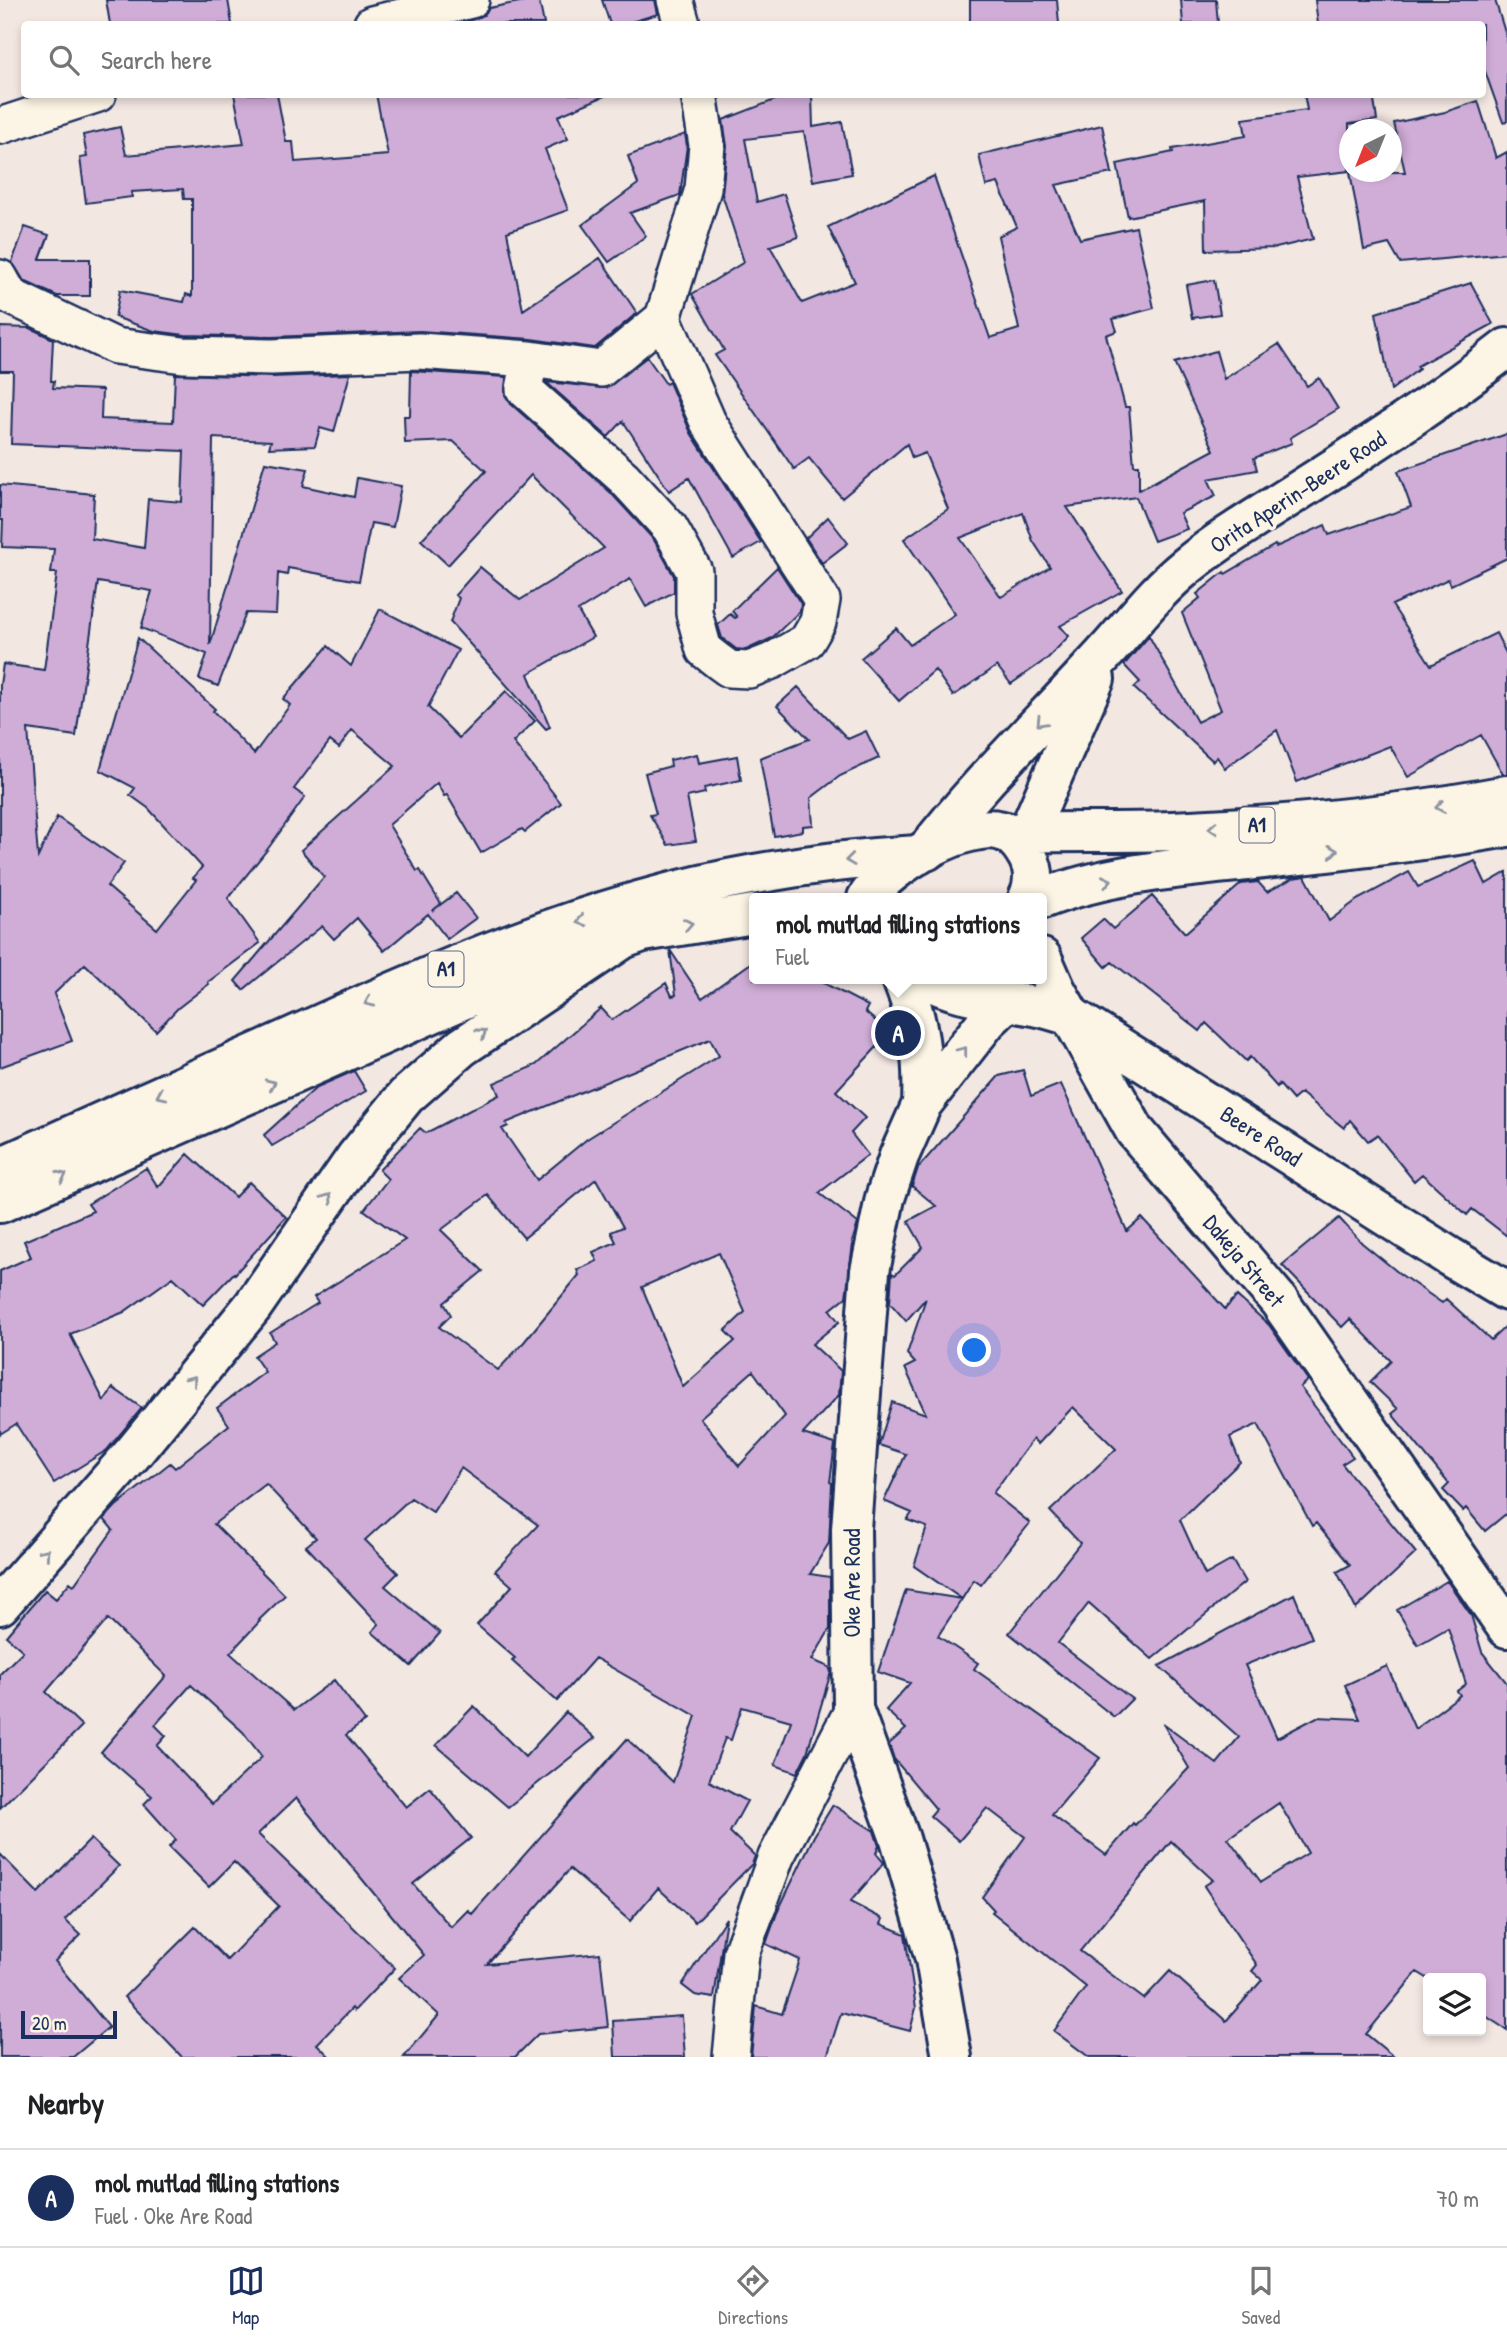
<!DOCTYPE html>
<meta charset="utf-8">
<style>
:root{--surface:#fff;--page:#f2f2f2;--text:#202124;--muted:#757577;--line:#e0e0e0;--accent:#1b2f5e}
body{margin:0;font-family:"Patrick Hand",sans-serif;background:var(--page);color:var(--text)}
.controls{position:absolute;right:21px;bottom:21px;display:grid;overflow:hidden;border-radius:7px;box-shadow:0 4px 10px #0003}
.controls button{width:63px;height:63px;display:grid;place-items:center;padding:0;border:0;border-bottom:2px solid var(--line);background:var(--surface);color:var(--text);font:35px sans-serif}
.compass{position:absolute;left:1339px;top:119px;width:63px;height:63px;border-radius:50%;background:var(--surface);box-shadow:0 4px 10px #0003;rotate:223deg}
.scale{position:absolute;left:21px;bottom:18px;width:96px;box-sizing:border-box;padding-left:7px;border:4px solid #1b2f5e;border-top:0;font-size:19px;line-height:24px;white-space:nowrap;color:#1b2f5e;-webkit-text-stroke:5px #fcf5e5;paint-order:stroke}
.you{position:absolute;left:975px;top:1351px;width:24px;height:24px;margin:-18px;border:5px solid #fff;border-radius:50%;background:#1a73e8;box-shadow:0 0 0 10px #1a73e833}
.badge{display:grid;place-items:center;width:46px;height:46px;border-radius:50%;background:var(--accent);color:#fff;font-size:23px;font-weight:700}
.pin{position:absolute;translate:-50% -50%;border:4px solid #fff;box-shadow:0 2px 7px #0006}
.popup{position:absolute;left:749px;top:893px;width:298px;height:91px;box-sizing:border-box;display:grid;place-content:center;border-radius:7px;background:var(--surface);filter:drop-shadow(0 2px 5px #0005);font-size:23px;white-space:nowrap;color:var(--muted)}
.popup b{font-size:26px;color:var(--text)}
.popup::after{content:'';position:absolute;left:50%;top:100%;margin-left:-14px;border:14px solid transparent;border-top-color:var(--surface)}
.list{margin:0;padding:0;list-style:none}
h2{display:flex;justify-content:space-between;align-items:center;height:91px;margin:0;padding:0 28px;font-size:30px}
h2 small{font-size:23px;font-weight:400;color:var(--muted)}
.list li{display:grid;grid-template-columns:46px 1fr auto;gap:21px;align-items:center;box-sizing:border-box;height:98px;padding:0 28px;border-top:2px solid var(--line)}
.list b{display:block;font-size:26px;white-space:nowrap}
.list p{margin:0;font-size:23px;white-space:nowrap;color:var(--muted)}
.list em{font-size:23px;font-style:normal;color:var(--muted)}
.icon{flex:none;width:38px;height:38px;fill:none;stroke:currentColor;stroke-width:2;stroke-linecap:round;stroke-linejoin:round}
.map{position:relative;flex:none;width:1507px;height:2057px;overflow:hidden}
.search{position:absolute;background:var(--surface);box-shadow:0 4px 10px #0003;left:21px;right:21px;top:21px;height:77px;display:flex;align-items:center;gap:18px;box-sizing:border-box;padding:0 24px;border-radius:7px;color:var(--muted);font-size:26px}
.sheet{height:189px;background:var(--surface)}
nav{display:flex;justify-content:space-around;align-items:center;box-sizing:border-box;height:98px;border-top:2px solid var(--line);background:var(--surface);font-size:19px;color:var(--muted)}
nav a{display:grid;justify-items:center;gap:4px}
nav .on{color:var(--accent)}
.map>svg:first-child{display:block}
</style>
<div class="map">
<svg width="1507" height="2057" viewBox="0 0 1507 2057">
<rect width="100%" height="100%" fill="#f3e7e2"/>
<filter id="ink" filterUnits="userSpaceOnUse"><feTurbulence type="fractalNoise" baseFrequency=".0143" numOctaves="2"/><feDisplacementMap in="SourceGraphic" scale="14" xChannelSelector="R" yChannelSelector="G"/><feConvolveMatrix kernelMatrix="1 2 1 2 8 2 1 2 1" color-interpolation-filters="sRGB"/></filter>
<g filter="url(#ink)">
<!-- building -->
<path fill="#d0add7" stroke="#1b2f5e" stroke-width="2" fill-rule="evenodd" d="M106 0H228L232 24H110Z
M530 0H539L544 24H469V21L484 15 489 8Z
M602 0H655L658 14 624 24H610Z
M970 0H1057L1059 24H970Z
M1181 0H1216L1218 24H1183Z
M1315 0H1495L1507 39V121L1503 122 1482 63V24H1318Z
M234 94H277L286 142H293L295 162 388 155 376 94H609L558 116 568 139 545 149 568 210 507 232 523 310 600 258 637 313 595 348 531 339 420 331 272 337 185 335 154 331 115 317 120 290 184 302 186 294 192 296V199H184L183 189 131 192 132 197 86 203 80 158 87 157 83 135 120 127 126 155 244 144Z
M790 94H812L813 127 842 122 852 174 813 181 804 132 745 139 757 202 784 194 798 237 770 246 802 303 855 282 828 227 934 176 990 338 1019 329 998 236 1017 227 998 183 986 186 979 155 1102 125 1112 173 1056 185 1080 239 1136 227 1154 308 1113 319 1117 331 1106 335 1125 407H1129L1134 465H1139V490L1214 450 1174 363 1216 351 1224 379 1279 344 1307 386 1319 378 1338 409 1290 438 1292 443 1254 458 1257 470 1208 479 1216 496 1180 513 1187 529 1154 541 1136 497 1067 507 1122 591 1060 626 1069 636 1048 658 1011 684 997 666 953 696 935 670 899 701 861 658 896 628 910 645 955 614 904 539 948 509 925 453 912 458 907 444 842 498 809 458 794 469 715 355 724 350 692 294 744 262 722 194 727 146 723 120ZM1023 513 1033 541 1050 567 1001 597 960 538Z
M1304 94H1373L1377 120 1349 124V171L1297 177 1313 239 1276 248 1206 250 1205 201 1128 217 1117 164 1173 152 1172 149 1246 136 1243 119 1307 110Z
M1478 101 1496 158 1507 152V253L1400 263 1389 244 1364 250 1350 172H1405L1394 123 1445 112Z
M685 134 687 146 680 195 630 213 646 236 609 262 582 225 638 184 628 156Z
M25 227 49 235 40 259H90V296H57L24 281 12 262Z
M1214 280 1220 314 1192 318 1186 285Z
M1471 283 1493 324 1417 366 1419 369 1391 390 1376 313Z
M0 327 30 328 53 339 51 381H54L53 388 102 390 101 419 173 422 175 374 272 377 350 374 334 432 320 428 315 446 269 448 271 441 213 438 210 645 265 462 308 469 303 486 354 497 357 478 401 486 393 527 371 523 359 581 288 568 287 575 278 573 276 614 246 613 218 686 199 679 207 654 141 628 152 591 98 582 76 736 28 729 38 857 57 817 124 863 107 886 157 929 196 880 193 878 202 867 148 808 130 795 135 788 100 770 138 638 215 709 213 711 254 754 290 705 283 699 328 646 351 666 380 609 458 650 428 707 459 738 506 691 535 721 513 742 561 803 525 832 522 829 481 853 447 795 444 796 437 783 389 825 417 871 420 870 441 904 432 911 456 893 476 918 447 939 428 914 384 951 357 918 334 939 322 926 243 990 235 981 324 877 301 850 395 766 352 730 339 748 330 741 294 789 305 797 267 850 228 898 260 943 208 982 209 984 178 1008 156 1031 85 964 54 994 72 1041 0 1067V685L3 664 44 670 57 573H51L54 549 2 547 3 520H0V485L94 494 92 539 144 548 148 499 182 502 184 451 11 444 13 371H0Z
M647 357 666 384 669 382 691 433 761 542 733 558 689 478 669 491 623 421 608 437 546 382 606 388Z
M411 371 506 377 505 395 511 404 610 492 654 540 674 576V592L646 607 630 579 578 611 593 637 528 674 550 727 546 729 450 622 459 598 455 595 480 567 520 600 604 548 531 475 448 565 421 540 486 471 453 441 405 443 404 416H410Z
M1507 434V558L1451 585 1448 579 1392 605 1431 665 1496 633 1507 655V774H1503L1481 735 1408 777 1390 746 1297 782 1277 730 1225 768 1217 757 1213 761 1134 688 1140 682 1124 665 1149 636 1197 722 1221 710 1182 613 1200 598 1197 594 1224 572 1225 574 1275 545 1276 547 1325 525 1329 535 1411 507 1398 471Z
M828 517 848 543 822 563 806 538Z
M777 567 801 604 800 611 772 638 746 650 736 649 722 638 718 625 730 614 735 618 737 617 732 611Z
M798 687 848 739 866 731 879 758 840 776 811 798 813 825 803 826V831L774 836 760 758 809 739 777 706Z
M697 754 699 763 737 756 741 780 704 788 705 793 687 797 696 841 668 845 650 815 656 814 645 773 671 766 670 760Z
M1475 861 1486 884 1507 872V1236L1472 1209 1467 1215 1422 1174 1414 1181 1377 1135 1368 1141 1350 1120 1344 1128 1301 1093 1293 1100 1279 1084 1277 1087 1250 1057 1246 1061 1206 1023 1200 1031 1112 962 1106 967 1081 938 1103 919 1113 929 1152 896 1185 933 1241 884 1258 882 1267 892 1293 878 1305 876 1329 921 1357 900 1409 872 1418 887Z
M670 950 702 998 751 963 754 969V979H816L868 1006 865 1012 890 1033 836 1091 865 1118 851 1133 868 1155 819 1193 858 1223 852 1242 853 1244 846 1297 830 1310 839 1322 812 1344 841 1371 839 1395 803 1434 835 1444 830 1482 832 1483 829 1543 810 1574 830 1577V1629L812 1660 829 1667 831 1672 807 1753 797 1773 775 1765 791 1721 742 1707 731 1740 725 1738 709 1781 747 1801 730 1832 755 1856 752 1864 695 1922 658 1888 630 1921 570 1869 487 1964 600 1953 608 2027 538 2034 515 2057H404L439 2015 399 1978 424 1955 296 1798 258 1834 395 1968 354 2011 352 2008 317 2044 330 2057H182L124 1997 195 1927 227 1960 279 1906 234 1862 209 1887 169 1847 176 1840 144 1804 152 1796 101 1752 166 1676 108 1619 46 1692 82 1726 0 1808V1674L23 1651 6 1636 45 1590 56 1599 70 1582 74 1585 113 1530 104 1519 116 1506 170 1463 175 1468 229 1425 217 1408 265 1372 254 1356 275 1342 270 1333 318 1303 314 1297 405 1240 364 1210 388 1179 379 1170 420 1128 426 1133 499 1095 494 1083 536 1065 601 1008 612 1020 666 983 672 996 676 995ZM710 1039 719 1056 587 1139 537 1180 502 1129 508 1126 506 1123ZM596 1179 623 1227 611 1232 616 1242 593 1252 597 1261 577 1270 579 1275 524 1342 498 1370 439 1327 451 1315 444 1303 483 1271 441 1230 488 1195 524 1238ZM719 1253 745 1312 725 1331 735 1341 683 1387 642 1287ZM753 1371 785 1416 739 1466 700 1418ZM461 1468 538 1525 495 1571 512 1586 477 1625 515 1658 512 1661 557 1701 595 1658 696 1716 673 1782 627 1739 472 1914 468 1910 451 1927 413 1884 471 1838 430 1788 406 1807 346 1735 365 1721 334 1680 294 1710 230 1653 260 1621 259 1620 285 1595 214 1524 266 1484 316 1538 306 1546 379 1624 372 1632 411 1666 440 1633 385 1586 398 1573 365 1540 411 1498 433 1512ZM191 1685 243 1732 262 1757 212 1804 157 1746 166 1736 155 1725Z
M1023 1070 1031 1096 1061 1084 1127 1231 1142 1218 1225 1309 1237 1296 1269 1325 1308 1380 1300 1387 1353 1457 1342 1464 1416 1553 1356 1609 1337 1572 1350 1565 1316 1523 1312 1526 1258 1424 1230 1437 1240 1462 1180 1520 1205 1575 1232 1560 1245 1582 1152 1659 1089 1603 1058 1643 1132 1699 1114 1717 1009 1633 1080 1543 1050 1511 1116 1449 1073 1407 1038 1444 1033 1439 993 1493 1030 1523 981 1585 974 1580 962 1599 914 1566 927 1527 907 1520 912 1513 884 1501 906 1454 879 1445 892 1402 926 1414 905 1368 915 1363 907 1354 926 1298 906 1321 890 1303 892 1273 895 1275 923 1247 908 1221 936 1206 912 1186 918 1168 999 1076Z
M354 1071 366 1091 272 1146 264 1135 317 1087Z
M188 1154 235 1197 249 1182 286 1217 235 1274 234 1273 203 1305 173 1277 124 1312 70 1334 104 1401 113 1388 142 1408 107 1450 54 1483 16 1424 0 1434V1271L31 1257 24 1241 93 1211 88 1204 146 1168 158 1187Z
M1339 1218 1362 1243 1400 1274 1442 1303 1446 1299 1491 1340 1507 1325V1513L1485 1531 1466 1508 1463 1511 1443 1490 1449 1484 1392 1414 1398 1409 1370 1382 1391 1361 1350 1319 1342 1327 1282 1265Z
M1447 1581 1471 1615 1482 1652 1507 1683V2030L1481 2013V1978H1427L1417 1972 1366 2034 1394 2057H1089L1054 2031 1086 1987 992 1912 994 1910 982 1897 1025 1837 987 1808 959 1841 930 1816 936 1809 894 1759 889 1744 906 1729 886 1710 910 1683 878 1672 906 1590 962 1599 938 1636 978 1663 974 1669 1100 1758 1052 1815 1106 1855 1133 1823 1135 1825 1189 1768 1163 1724 1217 1764 1239 1737 1159 1666 1294 1594 1312 1638 1245 1665 1277 1738 1317 1717 1360 1719 1345 1685 1387 1666 1415 1729 1460 1695 1457 1691 1466 1684 1448 1628 1418 1645 1397 1610ZM1279 1803 1308 1853 1261 1882 1228 1838ZM1171 1841 1213 1880 1204 1886 1257 1965 1252 1971 1262 1980 1226 2021 1170 1971 1144 1999 1080 1951Z
M474 1706 525 1757 566 1712 595 1738 508 1807 436 1745Z
M833 1805 874 1831 879 1846 876 1853 884 1863 850 1902 883 1919 881 1924 905 1934 916 2008 910 2031 841 2013 827 2057H751L756 2006 782 2014 800 1960 766 1944 777 1913 814 1836Z
M91 1839 119 1866 65 1920 81 1935 55 1961 109 2027 73 2057H0V1854L38 1893Z
M726 1918 714 1998 695 1995 682 1985Z
M682 2016 685 2057H615L613 2021Z"/>
<g fill="none" stroke-linecap="round" stroke-linejoin="round">
<defs>
<path id="minor" d="M675 0 682 24
M372 24 471 0
M0 126 98 94
M0 278 10 296 115 346 183 355 272 357 419 351 530 359 524 389 624 478 670 528 694 571V613L704 650 718 661 729 669 749 670 772 661 807 641 818 622 822 600 708 422 663 318 703 189 707 145 699 94
M530 359 601 369 663 318
M731 2057 741 1953 776 1857 853 1709"/>
<path id="secondary" d="M1022 846 1095 679
M926 851C977 785 1037 727 1093 666 1125 633 1151 595 1187 566 1224 536 1266 512 1306 486 1375 442 1443 398 1507 348
M1042 958 1056 990 1135 1131 1279 1301 1507 1628
M902 979C919 1020 924 1059 922 1104
M926 979C956 996 994 998 1028 1005 1043 1007 1057 1012 1071 1016L1450 1257 1507 1291
M952 2057 935 1959 900 1839 853 1709 851 1529 870 1271 885 1198 899 1156 922 1104 987 1021 1008 1001"/>
<path id="trunk" d="M1006 833C1061 831 1117 833 1172 831 1284 826 1396 816 1507 795
M867 898C886 868 971 815 1007 833 1017 839 1023 848 1028 857 1035 871 1035 884 1028 898
M1042 899C1106 874 1178 868 1247 861 1334 851 1421 842 1507 827
M0 1167C94 1125 187 1083 281 1042 433 973 589 903 755 874 809 864 863 858 918 855
M0 1203 526 972 643 932 754 914
M0 1605 134 1452 253 1306 356 1157 406 1096 462 1047 626 937"/>
</defs>
<!-- minor casing -->
<use href="#minor" stroke="#1b2f5e" stroke-width="40"/>
<!-- secondary casing -->
<use href="#secondary" stroke="#1b2f5e" stroke-width="44"/>
<!-- trunk casing -->
<use href="#trunk" stroke="#1b2f5e" stroke-width="44"/>
<!-- minor -->
<use href="#minor" stroke="#fcf5e5" stroke-width="35"/>
<!-- secondary -->
<use href="#secondary" stroke="#fcf5e5" stroke-width="38"/>
<!-- trunk -->
<use href="#trunk" stroke="#fcf5e5" stroke-width="38"/>
</g>
<!-- one-way arrows -->
<defs><path id="oneway-chevron" d="M-2-3.5L2.5 0L-2 3.5" fill="none" stroke-width="1.6" stroke-linecap="round" stroke-linejoin="round" transform="scale(1.75)"/></defs>
<g stroke="#8c92a2">
<use href="#oneway-chevron" transform="translate(1041 722) rotate(134)"/>
<use href="#oneway-chevron" transform="translate(1440 807) rotate(170)"/>
<use href="#oneway-chevron" transform="translate(1213 828) rotate(176)"/>
<use href="#oneway-chevron" transform="translate(1333 851) rotate(-7)"/>
<use href="#oneway-chevron" transform="translate(850 860) rotate(173)"/>
<use href="#oneway-chevron" transform="translate(1107 881) rotate(-12)"/>
<use href="#oneway-chevron" transform="translate(581 921) rotate(163)"/>
<use href="#oneway-chevron" transform="translate(688 924) rotate(-11)"/>
<use href="#oneway-chevron" transform="translate(369 1002) rotate(156)"/>
<use href="#oneway-chevron" transform="translate(482 1033) rotate(-35)"/>
<use href="#oneway-chevron" transform="translate(963 1051) rotate(-52)"/>
<use href="#oneway-chevron" transform="translate(271 1084) rotate(-24)"/>
<use href="#oneway-chevron" transform="translate(161 1095) rotate(156)"/>
<use href="#oneway-chevron" transform="translate(62 1176) rotate(-24)"/>
<use href="#oneway-chevron" transform="translate(328 1198) rotate(-55)"/>
<use href="#oneway-chevron" transform="translate(192 1380) rotate(-51)"/>
<use href="#oneway-chevron" transform="translate(45 1553) rotate(-49)"/>
</g>
</g>
<g text-anchor="middle" stroke-width="7" stroke-linejoin="round" paint-order="stroke">
<!-- shield labels -->
<g fill="#fcf5e5" stroke="#5e6a86" stroke-width="2">
<rect x="1239.5" y="807.5" width="35" height="35" rx="5"/>
<rect x="428.5" y="951.5" width="35" height="35" rx="5"/>
</g>
<g font-size="21" font-weight="bold" fill="#1b2f5e">
<text x="1257" y="832">A1</text>
<text x="446" y="976">A1</text>
</g>
<!-- street labels -->
<g font-size="23" fill="#1b2f5e" stroke="#fcf5e5">
<text transform="translate(1298 492) rotate(-33)" y="8">Orita Aperin-Beere Road</text>
<text transform="translate(1261 1136) rotate(33)" y="8">Beere Road</text>
<text transform="translate(1244 1261) rotate(50)" y="8">Dakeja Street</text>
<text transform="translate(852 1583) rotate(-90)" y="8">Oke Are Road</text>
</g>
</g>
</svg>
<div class="controls">
<button><svg class="icon" aria-label="layers" viewBox="0 0 24 24"><path d="M12 4l9 5-9 5-9-5zM3 14l9 5 9-5"/></svg></button>
</div>
<svg class="compass" viewBox="-18 -18 36 36"><path d="M0-13l5 13h-10z" fill="#e53935"/><path d="M0 13l5-13h-10z" fill="#757577"/></svg>
<div class="scale">20 m</div>
<div class="you"></div>
<div class="pin badge" style="left:898px;top:1033px">A</div>
<div class="popup"><b>mol mutlad filling stations</b>Fuel</div>
<div class="search"><svg class="icon" aria-label="search" viewBox="0 0 24 24"><circle cx="10" cy="10" r="6"/><path d="M15 15l6 6"/></svg>Search here</div>
</div>
<section class="sheet">
<h2>Nearby<small></small></h2>
<ul class="list">
<li><span class="badge">A</span><div><b>mol mutlad filling stations</b><p>Fuel · Oke Are Road</p></div><em>70 m</em></li>
</ul>
</section>
<nav>
<a class="on"><svg class="icon" aria-label="map" viewBox="0 0 24 24"><path d="M3 6l6-2 6 2 6-2v14l-6 2-6-2-6 2zM9 4v14M15 6v14"/></svg>Map</a>
<a><svg class="icon" aria-label="directions" viewBox="0 0 24 24"><path d="M12 3l9 9-9 9-9-9zM9 14v-3h6M13 9l2 2-2 2"/></svg>Directions</a>
<a><svg class="icon" aria-label="saved" viewBox="0 0 24 24"><path d="M7 4h10v16l-5-4-5 4z"/></svg>Saved</a>
</nav>
